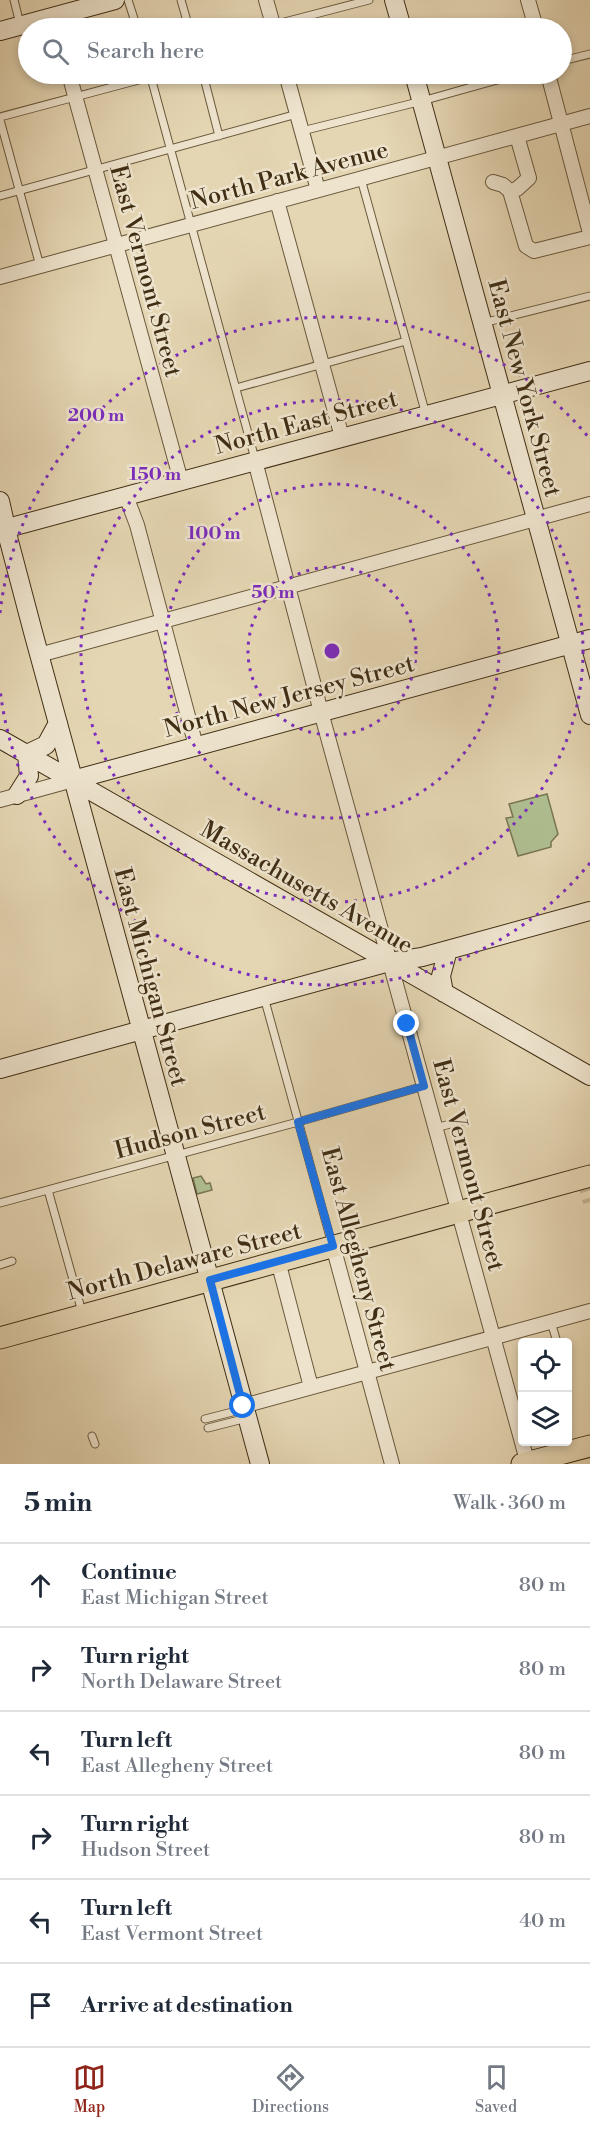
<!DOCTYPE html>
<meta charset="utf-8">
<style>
:root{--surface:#fff;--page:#f2f2f3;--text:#1f2937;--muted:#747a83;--line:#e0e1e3;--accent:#8f2418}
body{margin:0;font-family:"Libre Bodoni",serif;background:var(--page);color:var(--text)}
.controls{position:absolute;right:18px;bottom:18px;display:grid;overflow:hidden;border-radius:6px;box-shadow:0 3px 9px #0003}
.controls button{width:54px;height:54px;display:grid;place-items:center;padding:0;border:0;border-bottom:2px solid var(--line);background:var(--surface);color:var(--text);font:30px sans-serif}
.stop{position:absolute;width:18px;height:18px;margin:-14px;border:4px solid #1a73e8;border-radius:50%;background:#fff}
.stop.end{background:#1a73e8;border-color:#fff;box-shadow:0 2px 6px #0008}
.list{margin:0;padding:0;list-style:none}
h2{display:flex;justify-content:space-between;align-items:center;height:78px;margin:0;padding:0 24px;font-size:26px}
h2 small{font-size:20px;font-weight:400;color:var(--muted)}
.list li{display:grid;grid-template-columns:39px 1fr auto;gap:18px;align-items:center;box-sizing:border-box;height:84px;padding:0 24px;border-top:2px solid var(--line)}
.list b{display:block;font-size:22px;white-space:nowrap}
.list p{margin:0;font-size:20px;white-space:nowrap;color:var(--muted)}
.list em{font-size:20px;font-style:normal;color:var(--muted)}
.icon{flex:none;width:33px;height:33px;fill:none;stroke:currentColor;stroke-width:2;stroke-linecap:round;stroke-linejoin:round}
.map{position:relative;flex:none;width:590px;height:1464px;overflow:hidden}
.search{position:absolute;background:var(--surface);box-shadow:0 3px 9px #0003;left:18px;right:18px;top:18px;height:66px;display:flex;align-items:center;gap:15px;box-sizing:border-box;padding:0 21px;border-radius:33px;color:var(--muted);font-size:22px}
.sheet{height:582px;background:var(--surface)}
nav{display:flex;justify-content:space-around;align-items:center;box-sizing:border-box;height:84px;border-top:2px solid var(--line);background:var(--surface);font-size:16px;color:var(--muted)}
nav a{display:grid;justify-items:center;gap:3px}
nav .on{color:var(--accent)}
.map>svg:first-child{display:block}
</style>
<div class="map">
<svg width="590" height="1464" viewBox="0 0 590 1464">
<rect width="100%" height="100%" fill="#e5d6b3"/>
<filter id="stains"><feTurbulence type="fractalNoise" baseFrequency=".00333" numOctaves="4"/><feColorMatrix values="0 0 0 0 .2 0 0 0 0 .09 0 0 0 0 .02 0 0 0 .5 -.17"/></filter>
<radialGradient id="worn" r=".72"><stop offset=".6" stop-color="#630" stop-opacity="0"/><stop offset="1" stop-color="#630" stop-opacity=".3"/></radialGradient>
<!-- green -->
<path fill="#afbf90" stroke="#787652" stroke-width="1.5" d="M547 794 558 834 551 842V847L518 856 506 818 513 817 509 804Z
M201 1176 206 1184 210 1183 212 1190 197 1194 193 1178Z"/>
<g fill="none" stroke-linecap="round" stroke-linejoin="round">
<!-- minor-tunnel -->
<path stroke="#c4b493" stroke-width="14" stroke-dasharray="14 7" stroke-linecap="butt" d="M583 1178 590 1202"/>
<defs>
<path id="service" d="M14 0 20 24
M128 0 137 28
M181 0 189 28
M273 25 369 0
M473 28H474
M562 61 590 54
M150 74 255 459
M203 74 219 136
M288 81 313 74
M0 117 161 74
M0 120 40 266
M302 131 422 101 518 74
M0 196 297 114
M483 323 590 296
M406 341 426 415
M236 388 406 341 361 179
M264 997 332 1244
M435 1128 462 1121
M48 1190 82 1312
M0 1203 298 1122 424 1086
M0 1265 12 1261
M551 1322 557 1342
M205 1419 244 1409
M208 1428 247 1418
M92 1436 95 1444"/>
<path id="minor" d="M266 0 274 28
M528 0 536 28
M69 74 181 481
M286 74 318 190
M548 74 590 233
M517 136 529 178 517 189 510 191 526 246 534 251 590 237
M493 182 503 185 510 191
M277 201 342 437
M0 277 590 116
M255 461 321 712 528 1464
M126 496 137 525 196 746
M39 655 590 504
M0 800 73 780
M333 1246 392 1464
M278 1261 311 1387
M243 1406 590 1311"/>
<path id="secondary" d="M394 0 402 28
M0 31 115 0
M414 74 590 715
M0 501 9 541 33 632 260 1464
M0 530 590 371
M0 739 590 1076
M27 754 46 745 58 723
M73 780 590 639
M17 795 29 776 27 754
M444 993 441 976 448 950
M0 1069 389 962 422 957 590 911"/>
<path id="primary" d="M0 1338 590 1176
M522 1464 590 1446"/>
</defs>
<!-- service casing -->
<use href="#service" stroke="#69583c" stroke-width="9"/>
<!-- minor casing -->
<use href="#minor" stroke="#69583c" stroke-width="16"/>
<!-- secondary casing -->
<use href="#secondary" stroke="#402e15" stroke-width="20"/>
<!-- primary casing -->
<use href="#primary" stroke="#402e15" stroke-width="23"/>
<!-- service -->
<use href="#service" stroke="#eee4ce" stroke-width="7"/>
<!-- minor -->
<use href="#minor" stroke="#eee4ce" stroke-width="14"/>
<!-- secondary -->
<use href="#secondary" stroke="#eee4ce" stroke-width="18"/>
<!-- primary -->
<use href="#primary" stroke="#e5d6b3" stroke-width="21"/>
</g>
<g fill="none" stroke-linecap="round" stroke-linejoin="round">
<!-- route -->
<path stroke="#1a73e8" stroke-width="8" d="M243 1406 210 1280 333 1246 298 1122 424 1086 407 1024"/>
</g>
<!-- distance rings -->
<g fill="none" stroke="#7b2cbf" stroke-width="3" stroke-dasharray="3 6">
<circle cx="332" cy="651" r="84"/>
<circle cx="332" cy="651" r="167"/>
<circle cx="332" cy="651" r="251"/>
<path d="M590 863A334 334 0 0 1 0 689M0 613A334 334 0 0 1 590 439"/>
</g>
<g text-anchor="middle" stroke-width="5" stroke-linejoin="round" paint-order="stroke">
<!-- street labels -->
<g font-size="24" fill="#402e15" stroke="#eee4ce">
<text transform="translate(289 175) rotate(-15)" y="8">North Park Avenue</text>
<text transform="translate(146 271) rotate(75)" y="8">East Vermont Street</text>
<text transform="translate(525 388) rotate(75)" y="8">East New York Street</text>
<text transform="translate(306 422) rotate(-15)" y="8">North East Street</text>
<text transform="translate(289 696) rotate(-15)" y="8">North New Jersey Street</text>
<text transform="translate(307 887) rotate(30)" y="8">Massachusetts Avenue</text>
<text transform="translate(151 977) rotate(75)" y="8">East Michigan Street</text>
<text transform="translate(190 1131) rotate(-15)" y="8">Hudson Street</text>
<text transform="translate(469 1165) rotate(75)" y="8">East Vermont Street</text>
<text transform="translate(359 1259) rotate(75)" y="8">East Allegheny Street</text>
<text transform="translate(184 1261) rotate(-15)" y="8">North Delaware Street</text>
</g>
</g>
<circle cx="332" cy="651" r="9" fill="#7b2cbf" stroke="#eee4ce" stroke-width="3"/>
<g font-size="18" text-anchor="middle" font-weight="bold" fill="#7b2cbf" stroke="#eee4ce" stroke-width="5" stroke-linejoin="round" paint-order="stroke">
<text x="96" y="421">200 m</text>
<text x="155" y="480">150 m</text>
<text x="214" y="539">100 m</text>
<text x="273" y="598">50 m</text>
</g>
<rect width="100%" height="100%" filter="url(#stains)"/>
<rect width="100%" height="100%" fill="url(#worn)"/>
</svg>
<div class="controls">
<button><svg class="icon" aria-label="locate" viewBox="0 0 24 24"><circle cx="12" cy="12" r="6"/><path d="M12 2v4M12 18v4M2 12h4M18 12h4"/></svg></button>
<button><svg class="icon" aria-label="layers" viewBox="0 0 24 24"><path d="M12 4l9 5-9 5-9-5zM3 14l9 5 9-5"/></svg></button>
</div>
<div class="stop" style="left:243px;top:1406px"></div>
<div class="stop end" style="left:407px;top:1024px"></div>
<div class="search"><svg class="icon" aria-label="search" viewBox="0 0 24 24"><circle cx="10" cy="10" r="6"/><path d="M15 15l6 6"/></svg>Search here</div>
</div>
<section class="sheet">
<h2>5 min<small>Walk · 360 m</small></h2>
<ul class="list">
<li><svg class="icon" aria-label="ahead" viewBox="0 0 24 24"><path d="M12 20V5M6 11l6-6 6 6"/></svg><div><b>Continue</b><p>East Michigan Street</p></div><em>80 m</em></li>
<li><svg class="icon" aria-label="right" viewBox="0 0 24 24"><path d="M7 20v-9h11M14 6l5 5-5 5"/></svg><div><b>Turn right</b><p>North Delaware Street</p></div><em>80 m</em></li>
<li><svg class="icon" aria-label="left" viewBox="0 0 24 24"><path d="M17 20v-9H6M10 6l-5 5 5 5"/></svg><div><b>Turn left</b><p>East Allegheny Street</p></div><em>80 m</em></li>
<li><svg class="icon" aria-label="right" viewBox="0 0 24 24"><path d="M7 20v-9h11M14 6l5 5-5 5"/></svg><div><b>Turn right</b><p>Hudson Street</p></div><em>80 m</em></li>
<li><svg class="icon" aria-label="left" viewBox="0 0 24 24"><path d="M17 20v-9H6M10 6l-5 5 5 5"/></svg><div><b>Turn left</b><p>East Vermont Street</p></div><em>40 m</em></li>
<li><svg class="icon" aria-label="arrive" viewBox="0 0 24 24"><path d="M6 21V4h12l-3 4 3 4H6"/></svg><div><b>Arrive at destination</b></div></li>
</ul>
</section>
<nav>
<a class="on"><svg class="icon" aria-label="map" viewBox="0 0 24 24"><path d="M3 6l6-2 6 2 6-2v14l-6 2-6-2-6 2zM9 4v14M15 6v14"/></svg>Map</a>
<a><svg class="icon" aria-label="directions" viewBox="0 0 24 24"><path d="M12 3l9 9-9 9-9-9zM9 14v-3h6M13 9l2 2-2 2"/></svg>Directions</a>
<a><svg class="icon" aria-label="saved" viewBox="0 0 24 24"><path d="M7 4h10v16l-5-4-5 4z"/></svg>Saved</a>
</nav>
